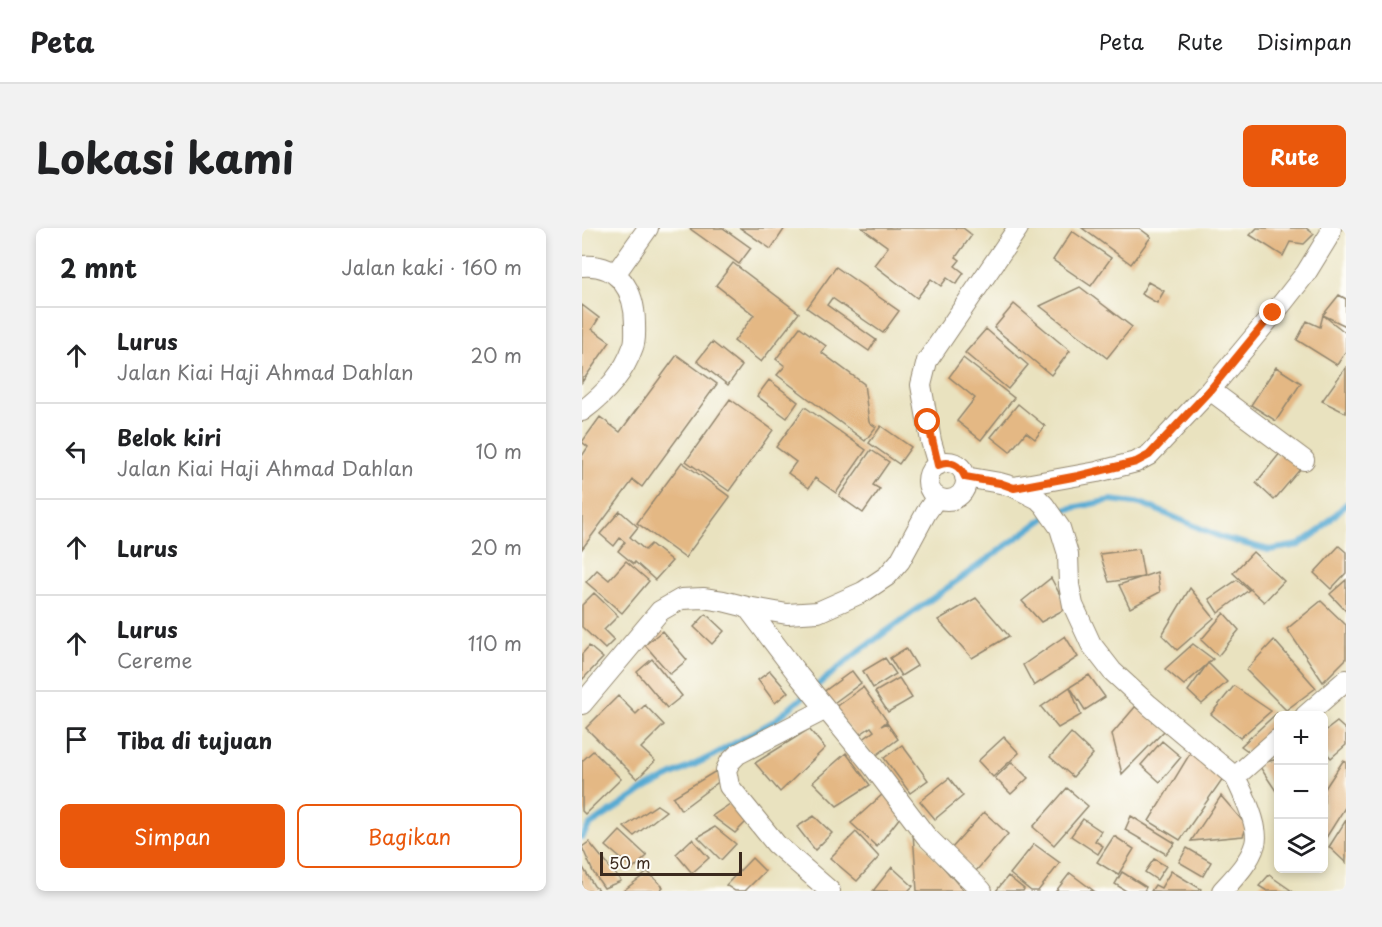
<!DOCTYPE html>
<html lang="id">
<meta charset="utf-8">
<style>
:root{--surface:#fff;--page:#f2f2f2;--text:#202124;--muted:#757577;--line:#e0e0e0;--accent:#ea580c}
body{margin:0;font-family:"Playpen Sans",sans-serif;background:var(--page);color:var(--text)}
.controls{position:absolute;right:18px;bottom:18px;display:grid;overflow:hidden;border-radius:9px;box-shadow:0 3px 9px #0003}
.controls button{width:54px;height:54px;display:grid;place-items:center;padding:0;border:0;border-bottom:2px solid var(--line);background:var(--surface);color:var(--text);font:30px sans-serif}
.scale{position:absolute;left:18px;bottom:15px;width:142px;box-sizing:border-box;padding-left:6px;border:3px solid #3b2a1e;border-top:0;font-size:16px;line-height:21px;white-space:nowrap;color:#3b2a1e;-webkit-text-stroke:4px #fdfcf7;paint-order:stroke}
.stop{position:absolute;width:18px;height:18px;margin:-14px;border:4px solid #ea580c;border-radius:50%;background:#fff}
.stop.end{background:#ea580c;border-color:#fff;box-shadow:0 2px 6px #0008}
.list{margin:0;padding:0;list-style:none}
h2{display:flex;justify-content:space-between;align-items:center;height:78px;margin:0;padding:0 24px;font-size:26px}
h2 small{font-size:20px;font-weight:400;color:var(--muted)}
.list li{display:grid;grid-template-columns:39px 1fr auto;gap:18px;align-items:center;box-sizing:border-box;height:96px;padding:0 24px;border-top:2px solid var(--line)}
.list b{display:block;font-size:22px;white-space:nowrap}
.list p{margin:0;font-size:20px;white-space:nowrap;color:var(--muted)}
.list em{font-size:20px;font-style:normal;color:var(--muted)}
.actions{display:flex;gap:12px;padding:18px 24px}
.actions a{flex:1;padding:14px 0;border:2px solid var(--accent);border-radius:9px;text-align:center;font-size:21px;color:var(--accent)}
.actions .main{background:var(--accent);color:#fff}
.icon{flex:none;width:33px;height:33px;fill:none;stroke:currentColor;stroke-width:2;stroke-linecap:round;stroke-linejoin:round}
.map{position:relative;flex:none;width:764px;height:663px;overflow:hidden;border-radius:9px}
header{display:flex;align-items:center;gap:36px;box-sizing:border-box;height:84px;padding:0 30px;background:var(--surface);border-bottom:2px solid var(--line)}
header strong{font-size:28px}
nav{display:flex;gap:33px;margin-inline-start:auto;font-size:21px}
.intro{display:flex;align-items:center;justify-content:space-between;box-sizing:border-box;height:144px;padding:0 36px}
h1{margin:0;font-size:42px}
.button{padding:15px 27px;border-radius:9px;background:var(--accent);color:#fff;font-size:21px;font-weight:700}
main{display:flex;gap:36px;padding:0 36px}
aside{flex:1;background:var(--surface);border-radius:9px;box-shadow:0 3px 9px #0003}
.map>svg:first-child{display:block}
</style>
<header>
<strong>Peta</strong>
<nav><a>Peta</a><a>Rute</a><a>Disimpan</a></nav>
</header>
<div class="intro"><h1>Lokasi kami</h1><a class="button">Rute</a></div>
<main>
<aside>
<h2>2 mnt<small>Jalan kaki · 160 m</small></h2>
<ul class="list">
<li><svg class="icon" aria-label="ahead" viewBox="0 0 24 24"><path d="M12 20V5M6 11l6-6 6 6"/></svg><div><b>Lurus</b><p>Jalan Kiai Haji Ahmad Dahlan</p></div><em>20 m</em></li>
<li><svg class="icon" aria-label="left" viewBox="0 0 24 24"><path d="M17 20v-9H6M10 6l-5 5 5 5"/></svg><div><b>Belok kiri</b><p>Jalan Kiai Haji Ahmad Dahlan</p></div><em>10 m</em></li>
<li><svg class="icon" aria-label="ahead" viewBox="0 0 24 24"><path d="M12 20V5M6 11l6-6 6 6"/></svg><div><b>Lurus</b></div><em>20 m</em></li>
<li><svg class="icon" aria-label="ahead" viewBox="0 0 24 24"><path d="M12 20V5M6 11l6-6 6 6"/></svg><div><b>Lurus</b><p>Cereme</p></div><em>110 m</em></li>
<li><svg class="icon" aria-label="arrive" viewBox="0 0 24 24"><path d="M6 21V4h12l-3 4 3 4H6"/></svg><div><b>Tiba di tujuan</b></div></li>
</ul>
<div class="actions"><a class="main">Simpan</a><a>Bagikan</a></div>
</aside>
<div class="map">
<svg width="764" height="663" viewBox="0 0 764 663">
<rect width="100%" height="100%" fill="#fdfcf7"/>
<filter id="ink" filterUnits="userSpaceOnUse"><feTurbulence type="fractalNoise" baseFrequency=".0167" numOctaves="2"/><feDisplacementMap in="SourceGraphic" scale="12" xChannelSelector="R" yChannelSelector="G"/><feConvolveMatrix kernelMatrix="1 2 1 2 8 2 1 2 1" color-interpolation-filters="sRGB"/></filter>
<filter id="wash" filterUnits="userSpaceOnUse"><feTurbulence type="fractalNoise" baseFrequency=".008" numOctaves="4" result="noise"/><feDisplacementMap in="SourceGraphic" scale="24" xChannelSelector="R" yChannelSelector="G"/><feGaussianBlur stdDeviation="1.35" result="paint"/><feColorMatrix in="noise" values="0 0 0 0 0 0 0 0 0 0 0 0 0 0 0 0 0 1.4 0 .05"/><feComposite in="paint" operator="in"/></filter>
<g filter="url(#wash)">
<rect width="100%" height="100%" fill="#e9e2bf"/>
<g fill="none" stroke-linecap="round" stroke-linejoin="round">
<!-- stream -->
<path stroke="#57aad3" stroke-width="6" d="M0 609 7 598 66 559 128 529 192 493 277 423 471 284 529 272 561 276 641 310 687 322 717 317 737 303 764 276"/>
</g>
<g id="blocks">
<!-- building -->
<path fill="#e4b884" d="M107 0H141L169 20 157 36Z
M158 0H203L189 21Z
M280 0H381L390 7 374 29 378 32 373 38 382 45 374 56 365 50 359 58 349 51 335 70 292 37 306 19Z
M500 0H557L569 9 549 36Z
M675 0H724L732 6 722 16 708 14 701 28 668 7Z
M490 3 529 30 509 58 471 32Z
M151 35 217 85 179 134 152 113 172 87 134 57Z
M254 39 317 83 301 105 250 70 245 77 294 112 287 123 225 80Z
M566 54 582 63 575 75 559 66Z
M498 59 550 99 525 130 458 78Z
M757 67 764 71V98L741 87Z
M432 76 488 123 469 147 412 100Z
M0 77 17 90 10 101 28 114 0 154Z
M741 87 764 105V123L755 137 715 112 725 93 738 99Z
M218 99 244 118 239 124 282 156 287 194 294 199 283 213 195 147 203 138 194 131Z
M404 101 446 137 426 161 383 125Z
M130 114 160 138 146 157 115 133Z
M95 127 135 156 60 259 51 252 0 321V228L6 219 0 214 18 189 38 204Z
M381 130 432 170 399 212 375 193 393 170 367 149Z
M694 139 719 155 694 193 669 177Z
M764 139V185L740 173Z
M187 152 216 174 205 190 175 168Z
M148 171 191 202 147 263 104 233Z
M436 176 463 198 453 211 444 204 428 224 409 209Z
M223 179 284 222 254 265 233 250 227 260 206 245 214 234 194 219Z
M299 198 329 219 317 236 287 215Z
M289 222 307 234 291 257 298 261 281 285 257 268Z
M699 224 720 239 692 272 674 255Z
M100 234 148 269 103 330 55 295Z
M38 283 56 299 48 309 63 322 69 316 90 333 73 352 53 334 52 336 36 323 43 314 38 310 32 318 18 306Z
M757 318 764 324V345L749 361 732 345Z
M557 321 562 349 527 354 518 326Z
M671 324 702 353 682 374 651 345Z
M44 333 67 353 40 385 4 354 15 342 27 352Z
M575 344 578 364 548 380 537 357Z
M469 350 485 380 459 394 440 373Z
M655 352 667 362 636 385 627 371Z
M764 352V383L748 366Z
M608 360 632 390 595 422 580 407Z
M12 365 36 388 22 402 32 412 23 421 0 399V377Z
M394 370 427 408 390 430 356 392Z
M739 373 764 397V431L741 454 705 401Z
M642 385 657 402 636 428 619 412Z
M124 386 142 403 130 416 112 399Z
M80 403 105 432 88 446 63 417Z
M483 408 496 429 452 458 441 437Z
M692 412 734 460 704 482 664 442Z
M611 416 631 431 602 457 583 441Z
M7 418 21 430 0 452V426Z
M324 420 335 438 319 448 308 430Z
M303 430 314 446 291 460 281 443Z
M70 431 100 468 85 480 55 444Z
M626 435 645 454 620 476 606 463Z
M188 443 206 464 193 475 176 452Z
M270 443 279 455 249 477 240 465Z
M507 447 523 469 503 482 488 459 499 487 476 500 459 479 488 459Z
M317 450 330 470 306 484 293 464Z
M652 458 689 483 658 510 629 486Z
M281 459 305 493 299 498 305 495 316 511 292 529 280 512 292 503 289 499 274 509 252 480Z
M36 468 54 486 63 477 82 497 59 520 73 533 55 551 4 500Z
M553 479 584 501 540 546 530 506Z
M695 485 696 487V500L670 526 659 518Z
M755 494 764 502V517L749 530 742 522V504Z
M227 501 243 520 198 564 173 535Z
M489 505 511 526 491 549 468 529Z
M422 509 437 525 411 549 396 533Z
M580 513 599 529 578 554 559 537Z
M320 517 346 552 328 565 302 530Z
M612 519 646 543 598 612 567 593Z
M11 523 39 551 3 586 0 583V533Z
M264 525 288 557 255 578 231 554Z
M696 531V566L676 536Z
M761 533 764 534V578L742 613V562Z
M430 534 446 550 429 566 413 550Z
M134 543 139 552 99 582 91 569Z
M367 550 381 568 353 591 338 573Z
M485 560 506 578 472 617 451 599Z
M301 566 322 584 295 619 269 595Z
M639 568 665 598 661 608 609 613Z
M151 574 166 592 153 605 130 588Z
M75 577 84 583 52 608 42 599Z
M402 584 426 606 394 643 369 621Z
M232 588 250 605 233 622 215 599Z
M549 588 593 615 584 626 543 602Z
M501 591 519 603 513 613 521 618 516 626 489 608Z
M764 592V635L747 619Z
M133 599 154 616 139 632 116 609Z
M38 603 65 628 51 641 24 618Z
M274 604 297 629 275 653 248 630Z
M331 605 382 663H335Z
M532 608 552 621 536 647 515 634Z
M110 611 127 630 110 645 94 626Z
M7 614 39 653 22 660 11 644 0 619Z
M452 616 478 635 456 663H449L428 646Z
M605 620 629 634 621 648 597 634Z
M170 630 183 643 163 663H153L144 657Z
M572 631 584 638 575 652 563 644Z
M0 638 12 658 18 663H0Z
M310 639 331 658 326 663H291Z
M589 643 619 661 618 663H569L573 657 579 660Z
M66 644 81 659 77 663H41Z
M540 644 564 659 562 663H544L533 656Z
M488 645 512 663H474Z
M687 647 710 663H685L677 658Z
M426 648 442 661 441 663H414Z"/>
</g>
</g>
<g filter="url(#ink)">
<use href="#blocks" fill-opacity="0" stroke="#92866e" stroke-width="1.5"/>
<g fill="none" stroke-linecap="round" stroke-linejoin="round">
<defs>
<path id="minor" d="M0 38C37 35 53 63 53 96 53 103 54 113 51 119 42 145 22 167 0 183
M34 45 66 0
M628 162 722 232
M346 253a19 19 0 1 1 38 0a19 19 0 1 1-38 0Z
M356 237 349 213 339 157 345 133 436 0
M383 249 418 255 432 259 456 271 462 277 478 300 486 326 487 357 491 377 509 416 530 443 567 477 653 549
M432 259 515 244 554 234 567 227 628 162 702 73 724 45 748 6 749 0
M165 379 217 448 290 537 344 608 400 663
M0 476 78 383 99 371 121 370 141 373 165 379 205 386 236 384 281 364 305 348 318 333 344 285 355 269
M244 481 156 526 148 534 144 542 147 558 194 616 248 663
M723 488 764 452
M640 663C652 650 668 634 673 616 678 599 661 565 653 549L696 511"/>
</defs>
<!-- minor casing -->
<use href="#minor" stroke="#92866e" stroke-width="22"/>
<!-- minor -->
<use href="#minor" stroke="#fff" stroke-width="20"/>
</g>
</g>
<g fill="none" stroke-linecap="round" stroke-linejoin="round" filter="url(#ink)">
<!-- route -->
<path stroke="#ea580c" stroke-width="8" d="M346 194 356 237C368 232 378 237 383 249L418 255 432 260 496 248 554 234 567 227 628 162 691 85"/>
</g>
</svg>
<div class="controls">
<button>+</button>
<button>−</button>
<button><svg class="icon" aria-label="layers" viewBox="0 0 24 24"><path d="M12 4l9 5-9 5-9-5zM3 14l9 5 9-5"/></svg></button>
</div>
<div class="scale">50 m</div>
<div class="stop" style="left:346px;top:194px"></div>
<div class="stop end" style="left:691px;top:85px"></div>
</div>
</main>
